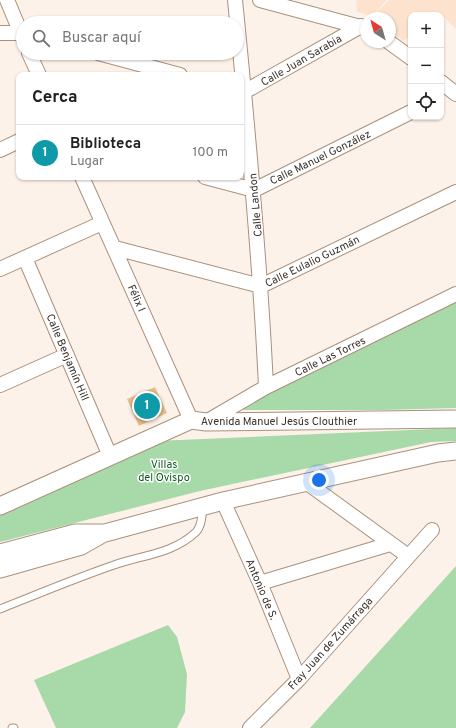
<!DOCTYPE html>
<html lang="es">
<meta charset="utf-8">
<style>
:root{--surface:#fff;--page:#f2f2f2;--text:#222;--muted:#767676;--line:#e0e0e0;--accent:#82700f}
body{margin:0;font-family:Overpass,sans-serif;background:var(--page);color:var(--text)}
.controls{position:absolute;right:12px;top:12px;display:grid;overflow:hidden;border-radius:8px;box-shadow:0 1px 3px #0004}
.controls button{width:36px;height:36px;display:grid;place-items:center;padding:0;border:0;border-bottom:1px solid var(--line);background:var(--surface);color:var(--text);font:20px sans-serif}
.compass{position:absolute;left:360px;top:12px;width:36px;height:36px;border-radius:50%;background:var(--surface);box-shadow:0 1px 3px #0004;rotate:323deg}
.you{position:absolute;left:319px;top:480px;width:14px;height:14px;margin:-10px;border:3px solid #fff;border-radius:50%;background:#1a73e8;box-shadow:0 0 0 6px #1a73e833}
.badge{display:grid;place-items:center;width:26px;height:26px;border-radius:50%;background:var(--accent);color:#fff;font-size:13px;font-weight:700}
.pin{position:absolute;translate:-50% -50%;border:2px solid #fff;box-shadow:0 1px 4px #0006}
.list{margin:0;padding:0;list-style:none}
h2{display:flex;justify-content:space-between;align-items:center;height:52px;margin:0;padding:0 16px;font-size:17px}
h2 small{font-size:13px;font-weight:400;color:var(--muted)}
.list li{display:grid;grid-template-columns:26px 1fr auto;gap:12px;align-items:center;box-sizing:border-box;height:56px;padding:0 16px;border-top:1px solid var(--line)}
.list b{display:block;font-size:15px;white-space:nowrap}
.list p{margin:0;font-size:13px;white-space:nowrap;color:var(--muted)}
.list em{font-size:13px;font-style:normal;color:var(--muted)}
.icon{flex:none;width:22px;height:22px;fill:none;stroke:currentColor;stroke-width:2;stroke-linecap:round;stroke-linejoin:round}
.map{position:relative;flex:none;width:456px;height:728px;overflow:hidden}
.search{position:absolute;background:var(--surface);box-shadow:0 1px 3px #0004;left:16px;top:16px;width:228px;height:44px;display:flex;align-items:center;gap:10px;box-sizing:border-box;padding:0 14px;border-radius:22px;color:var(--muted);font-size:15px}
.panel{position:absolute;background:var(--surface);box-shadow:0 1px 3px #0004;left:16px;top:72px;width:228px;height:108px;border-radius:8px}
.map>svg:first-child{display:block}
</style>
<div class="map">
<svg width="456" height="728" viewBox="0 0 456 728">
<rect width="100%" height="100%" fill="#fdf2e9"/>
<!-- built -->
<path fill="#fde3cd" d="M356 0H387L372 16 357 12Z
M389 0H456V29L443 16 441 17V15H411V35L403 41 390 30V18H376L373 16Z"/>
<!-- green -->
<path fill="#a7d9a9" d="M456 301V408L381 410H232Z
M456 428V441L431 442 200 491 0 542V515L156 441Z
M456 566V728H310Z
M168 625 177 637 187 674 185 712 177 728H56L34 680Z"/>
<!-- building -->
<path fill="#e8c18a" d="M155 387 167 413 139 426 127 399Z"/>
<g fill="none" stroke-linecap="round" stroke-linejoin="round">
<defs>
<path id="service" d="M0 609C38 594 76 578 114 565 142 555 173 554 196 532 202 526 202 515 203 506
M12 728H14"/>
<path id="minor" d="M7 0 23 38
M235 0C248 129 260 258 266 387
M260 0 364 28
M0 33H23
M389 42 411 58
M29 53 39 75
M98 53 180 75
M441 82 456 94
M241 91 244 92 361 26
M0 150 19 141
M82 177 191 420
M205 177 254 190 411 112
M115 248 261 286 456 192
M25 258 110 456
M0 269 102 223
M0 385 67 355
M206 422 266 387 456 294
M306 482 408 556
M223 501 260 583 299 679
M260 583 390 544
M250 728 299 679 432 530"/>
<path id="tertiary" d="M0 506 191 420 206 422 456 419
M0 553 75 533H105L223 501 438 453 456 451
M0 569 81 546 104 533"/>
</defs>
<!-- service casing -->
<use href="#service" stroke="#a9917c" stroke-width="9"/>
<!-- minor casing -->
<use href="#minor" stroke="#a9917c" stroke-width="16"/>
<!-- tertiary casing -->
<use href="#tertiary" stroke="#a9917c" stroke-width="19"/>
<!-- service -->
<use href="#service" stroke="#fff" stroke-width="7"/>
<!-- minor -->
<use href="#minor" stroke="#fff" stroke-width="14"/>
<!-- tertiary -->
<use href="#tertiary" stroke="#fff" stroke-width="17"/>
</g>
<g text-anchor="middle" stroke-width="3" stroke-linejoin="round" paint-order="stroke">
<!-- street labels -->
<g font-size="11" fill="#3a3028" stroke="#fff">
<text transform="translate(301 60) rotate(-30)" y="4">Calle Juan Sarabia</text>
<text transform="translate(320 157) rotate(-26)" y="4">Calle Manuel González</text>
<text transform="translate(255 205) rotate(-95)" y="4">Calle Landon</text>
<text transform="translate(312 261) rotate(-26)" y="4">Calle Eulalio Guzmán</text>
<text transform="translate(137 298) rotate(66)" y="4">Félix I</text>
<text transform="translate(330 356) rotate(-26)" y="4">Calle Las Torres</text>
<text transform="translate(68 357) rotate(67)" y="4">Calle Benjamín Hill</text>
<text x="279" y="425">Avenida Manuel Jesús Clouthier</text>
<text transform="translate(262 589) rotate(67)" y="4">Antonio de S.</text>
<text transform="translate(330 643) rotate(-48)" y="4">Fray Juan de Zumárraga</text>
</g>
<!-- park labels -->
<g font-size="11" fill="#0e581d" stroke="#fff">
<text x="164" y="468">Villas<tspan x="164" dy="13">del Ovispo</tspan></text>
</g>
</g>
</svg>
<div class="controls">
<button>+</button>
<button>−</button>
<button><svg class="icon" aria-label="locate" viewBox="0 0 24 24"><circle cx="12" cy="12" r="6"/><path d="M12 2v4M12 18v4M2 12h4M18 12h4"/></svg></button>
</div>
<svg class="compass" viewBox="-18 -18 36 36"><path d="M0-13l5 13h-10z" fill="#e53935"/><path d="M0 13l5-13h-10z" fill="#767676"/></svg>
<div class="you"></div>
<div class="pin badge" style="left:147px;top:406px;background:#0f9aa8">1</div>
<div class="search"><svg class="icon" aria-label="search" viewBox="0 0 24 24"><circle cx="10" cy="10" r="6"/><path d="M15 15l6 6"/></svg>Buscar aquí</div>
<section class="panel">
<h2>Cerca<small></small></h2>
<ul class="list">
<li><span class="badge" style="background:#0f9aa8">1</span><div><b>Biblioteca</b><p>Lugar</p></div><em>100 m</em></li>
</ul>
</section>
</div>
